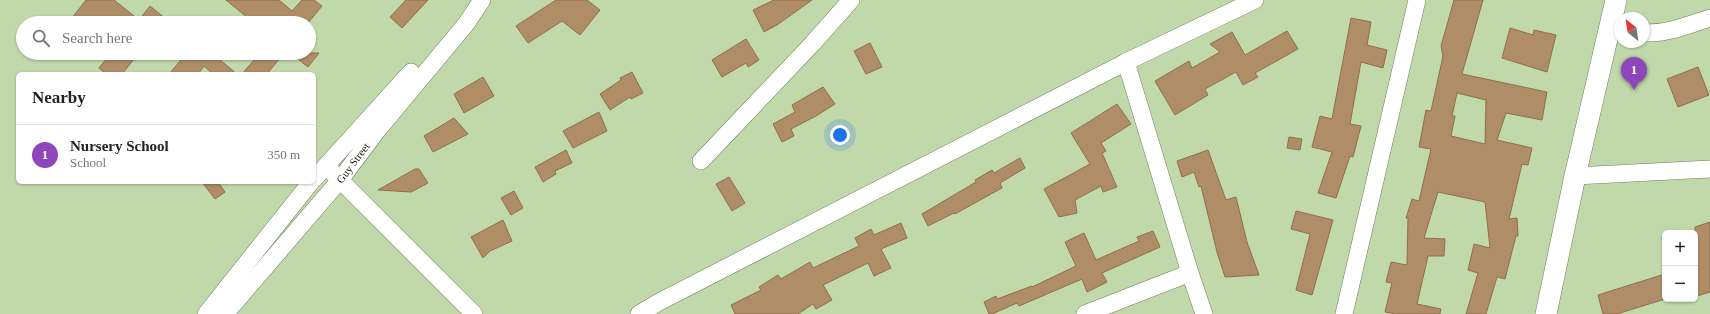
<!DOCTYPE html>
<meta charset="utf-8">
<style>
:root{--surface:#fff;--page:#f2f2f2;--text:#222;--muted:#767676;--line:#e0e0e0;--accent:#8d47bb}
body{margin:0;font-family:"Times New Roman",serif;background:var(--page);color:var(--text)}
.controls{position:absolute;right:12px;bottom:12px;display:grid;overflow:hidden;border-radius:6px;box-shadow:0 1px 3px #0004}
.controls button{width:36px;height:36px;display:grid;place-items:center;padding:0;border:0;border-bottom:1px solid var(--line);background:var(--surface);color:var(--text);font:20px sans-serif}
.compass{position:absolute;left:1614px;top:12px;width:36px;height:36px;border-radius:50%;background:var(--surface);box-shadow:0 1px 3px #0004;rotate:330deg}
.you{position:absolute;left:840px;top:135px;width:14px;height:14px;margin:-10px;border:3px solid #fff;border-radius:50%;background:#1a73e8;box-shadow:0 0 0 6px #1a73e833}
.badge{display:grid;place-items:center;width:26px;height:26px;border-radius:50%;background:var(--accent);color:#fff;font-size:13px;font-weight:700}
.pin{position:absolute;translate:-50% -33px;filter:drop-shadow(0 1px 2px #0008)}
.pin::after{content:'';position:absolute;top:21px;width:14px;height:12px;background:inherit;clip-path:polygon(0 0,100% 0,50% 100%)}
.list{margin:0;padding:0;list-style:none}
h2{display:flex;justify-content:space-between;align-items:center;height:52px;margin:0;padding:0 16px;font-size:17px}
h2 small{font-size:13px;font-weight:400;color:var(--muted)}
.list li{display:grid;grid-template-columns:26px 1fr auto;gap:12px;align-items:center;box-sizing:border-box;height:60px;padding:0 16px;border-top:1px solid var(--line)}
.list b{display:block;font-size:15px;white-space:nowrap}
.list p{margin:0;font-size:13px;white-space:nowrap;color:var(--muted)}
.list em{font-size:13px;font-style:normal;color:var(--muted)}
.icon{flex:none;width:22px;height:22px;fill:none;stroke:currentColor;stroke-width:2;stroke-linecap:round;stroke-linejoin:round}
.map{position:relative;flex:none;width:1710px;height:314px;overflow:hidden}
.search{position:absolute;background:var(--surface);box-shadow:0 1px 3px #0004;left:16px;top:16px;width:300px;height:44px;display:flex;align-items:center;gap:10px;box-sizing:border-box;padding:0 14px;border-radius:22px;color:var(--muted);font-size:15px}
.panel{position:absolute;background:var(--surface);box-shadow:0 1px 3px #0004;left:16px;top:72px;width:300px;height:112px;border-radius:6px}
.map>svg:first-child{display:block}
</style>
<div class="map">
<svg width="1710" height="314" viewBox="0 0 1710 314">
<rect width="100%" height="100%" fill="#c1d8ab"/>
<!-- building -->
<path fill="#af8d67" stroke="#8f6f4a" fill-rule="evenodd" d="M86 0H114L139 20 150 6 171 23H68Z
M226 0H279L292 11 302 0H314L322 6 308 23H254Z
M406 0H428L402 28 390 17Z
M556 0H587L600 10 580 35 562 21 528 43 516 26Z
M774 0H812L777 25 764 32 753 10Z
M1454 0H1483L1462 74 1547 92 1542 120 1506 113 1497 140 1532 148 1528 165 1522 164 1509 219 1517 218 1518 236H1516L1505 279 1497 277 1486 314H1466L1478 273 1468 270 1474 244 1490 248 1485 202 1438 192 1424 238 1445 239 1444 256H1428L1417 304 1441 309 1440 314H1395L1385 312 1392 283 1386 282 1391 262 1407 265 1408 218H1406L1412 199 1419 201 1431 149 1419 147 1426 110 1431 111 1443 56 1441 46ZM1457 93 1486 100 1485 144 1451 136 1455 116H1452Z
M1351 18 1371 22 1367 45 1387 50 1383 68 1361 62 1350 124 1361 126 1353 157 1350 156 1336 198 1318 193 1332 152 1312 147 1320 116 1332 119Z
M1510 28 1533 35 1534 30 1556 35 1547 72 1502 58Z
M1287 31 1298 49 1255 73 1258 77 1243 85 1236 72 1205 89 1208 95 1175 115 1155 81 1189 61 1192 68 1220 52 1210 44 1232 32 1245 55Z
M746 39 759 60 748 67 746 63 722 77 712 60Z
M870 43 882 67 866 74 854 51Z
M111 53H139L122 74H106L99 68Z
M187 53H215L214 55 237 74H213L204 66 198 74H169Z
M260 53H284L267 74H242Z
M290 53H319L308 67Z
M1698 67 1709 95 1678 107 1667 79Z
M632 72 643 93 631 99 630 97 610 110 600 94 621 80 620 78Z
M483 77 494 96 464 113 454 94Z
M823 87 835 104 816 116 791 129 794 136 782 142 773 124 795 112 792 105Z
M1117 104 1131 124 1101 143 1106 151 1102 153 1117 187 1103 192 1101 186 1075 200 1077 213 1059 217 1044 189 1090 164 1071 133Z
M599 112 607 131 573 148 563 131Z
M454 118 468 134 433 152 424 136Z
M1289 137 1302 139 1300 150 1287 148Z
M566 150 572 163 555 171 556 174 543 182 535 167Z
M1208 150 1226 200 1236 197 1247 242 1259 275 1225 277 1217 252 1201 186 1199 187 1194 172 1182 177 1177 161Z
M1020 158 1025 168 1000 183 1002 188 955 214 954 213 928 226 922 214 976 182 975 180 992 170 994 173Z
M415 169H419L428 183 411 192 378 190Z
M729 177 745 203 732 211 716 184Z
M202 182H218L225 192 215 199Z
M514 191 523 208 511 215 501 198Z
M1296 211 1333 220 1312 295 1296 290 1310 234 1291 229Z
M503 220 512 241 490 251 483 258 471 237Z
M1710 222V292L1697 296 1695 289V227Z
M901 223 907 238 881 249 891 268 874 276 868 263 823 285 832 300 816 309 813 304 798 314H735L731 305 761 290 759 287 778 275 781 279 810 262 813 268 859 246 855 238 871 229 874 235Z
M1153 231 1160 247 1102 273 1107 282 1087 292 1082 279 1019 306 1017 303 992 314H989L984 302 996 296 997 299 1032 286V287L1076 266 1065 242 1084 233 1096 260 1139 241 1137 237Z
M1665 274V299L1617 314H1603L1598 295Z"/>
<g fill="none" stroke-linecap="round" stroke-linejoin="round">
<defs>
<g id="minor">
<path d="M1644 33C1667 34 1688 25 1710 18"/>
<path d="M1126 62 1190 273 1204 314"/>
<path d="M701 161 813 43 851 0"/>
<path d="M332 172 474 314"/>
<path d="M1575 176 1710 169"/>
<path d="M314 179 411 72"/>
<path d="M206 314 311 182"/>
<path id="s1" d="M225 314 340 180 376 132 466 24 482 0"/>
<path d="M639 314 659 302 1126 62 1255 0"/>
<path d="M1085 314 1190 273"/>
<path d="M1344 314 1417 0"/>
</g>
<path id="major" d="M1546 314 1575 176 1616 0"/>
</defs>
<!-- minor casing -->
<use href="#minor" stroke="#6c8157" stroke-width="18"/>
<!-- major casing -->
<use href="#major" stroke="#6c8157" stroke-width="22"/>
<!-- minor -->
<use href="#minor" stroke="#fff" stroke-width="17"/>
<!-- major -->
<use href="#major" stroke="#fff" stroke-width="21"/>
</g>
<g text-anchor="middle" stroke-width="4" stroke-linejoin="round" paint-order="stroke">
<!-- street labels -->
<g font-size="11" fill="#171f0f" stroke="#e9f5de">
<text dy="4" stroke="none"><textPath href="#s1" startOffset="198">Guy Street</textPath></text>
</g>
</g>
</svg>
<div class="controls">
<button>+</button>
<button>−</button>
</div>
<svg class="compass" viewBox="-18 -18 36 36"><path d="M0-13l5 13h-10z" fill="#e53935"/><path d="M0 13l5-13h-10z" fill="#767676"/></svg>
<div class="you"></div>
<div class="pin badge" style="left:1634px;top:90px">1</div>
<div class="search"><svg class="icon" aria-label="search" viewBox="0 0 24 24"><circle cx="10" cy="10" r="6"/><path d="M15 15l6 6"/></svg>Search here</div>
<section class="panel">
<h2>Nearby<small></small></h2>
<ul class="list">
<li><span class="badge">1</span><div><b>Nursery School</b><p>School</p></div><em>350 m</em></li>
</ul>
</section>
</div>
